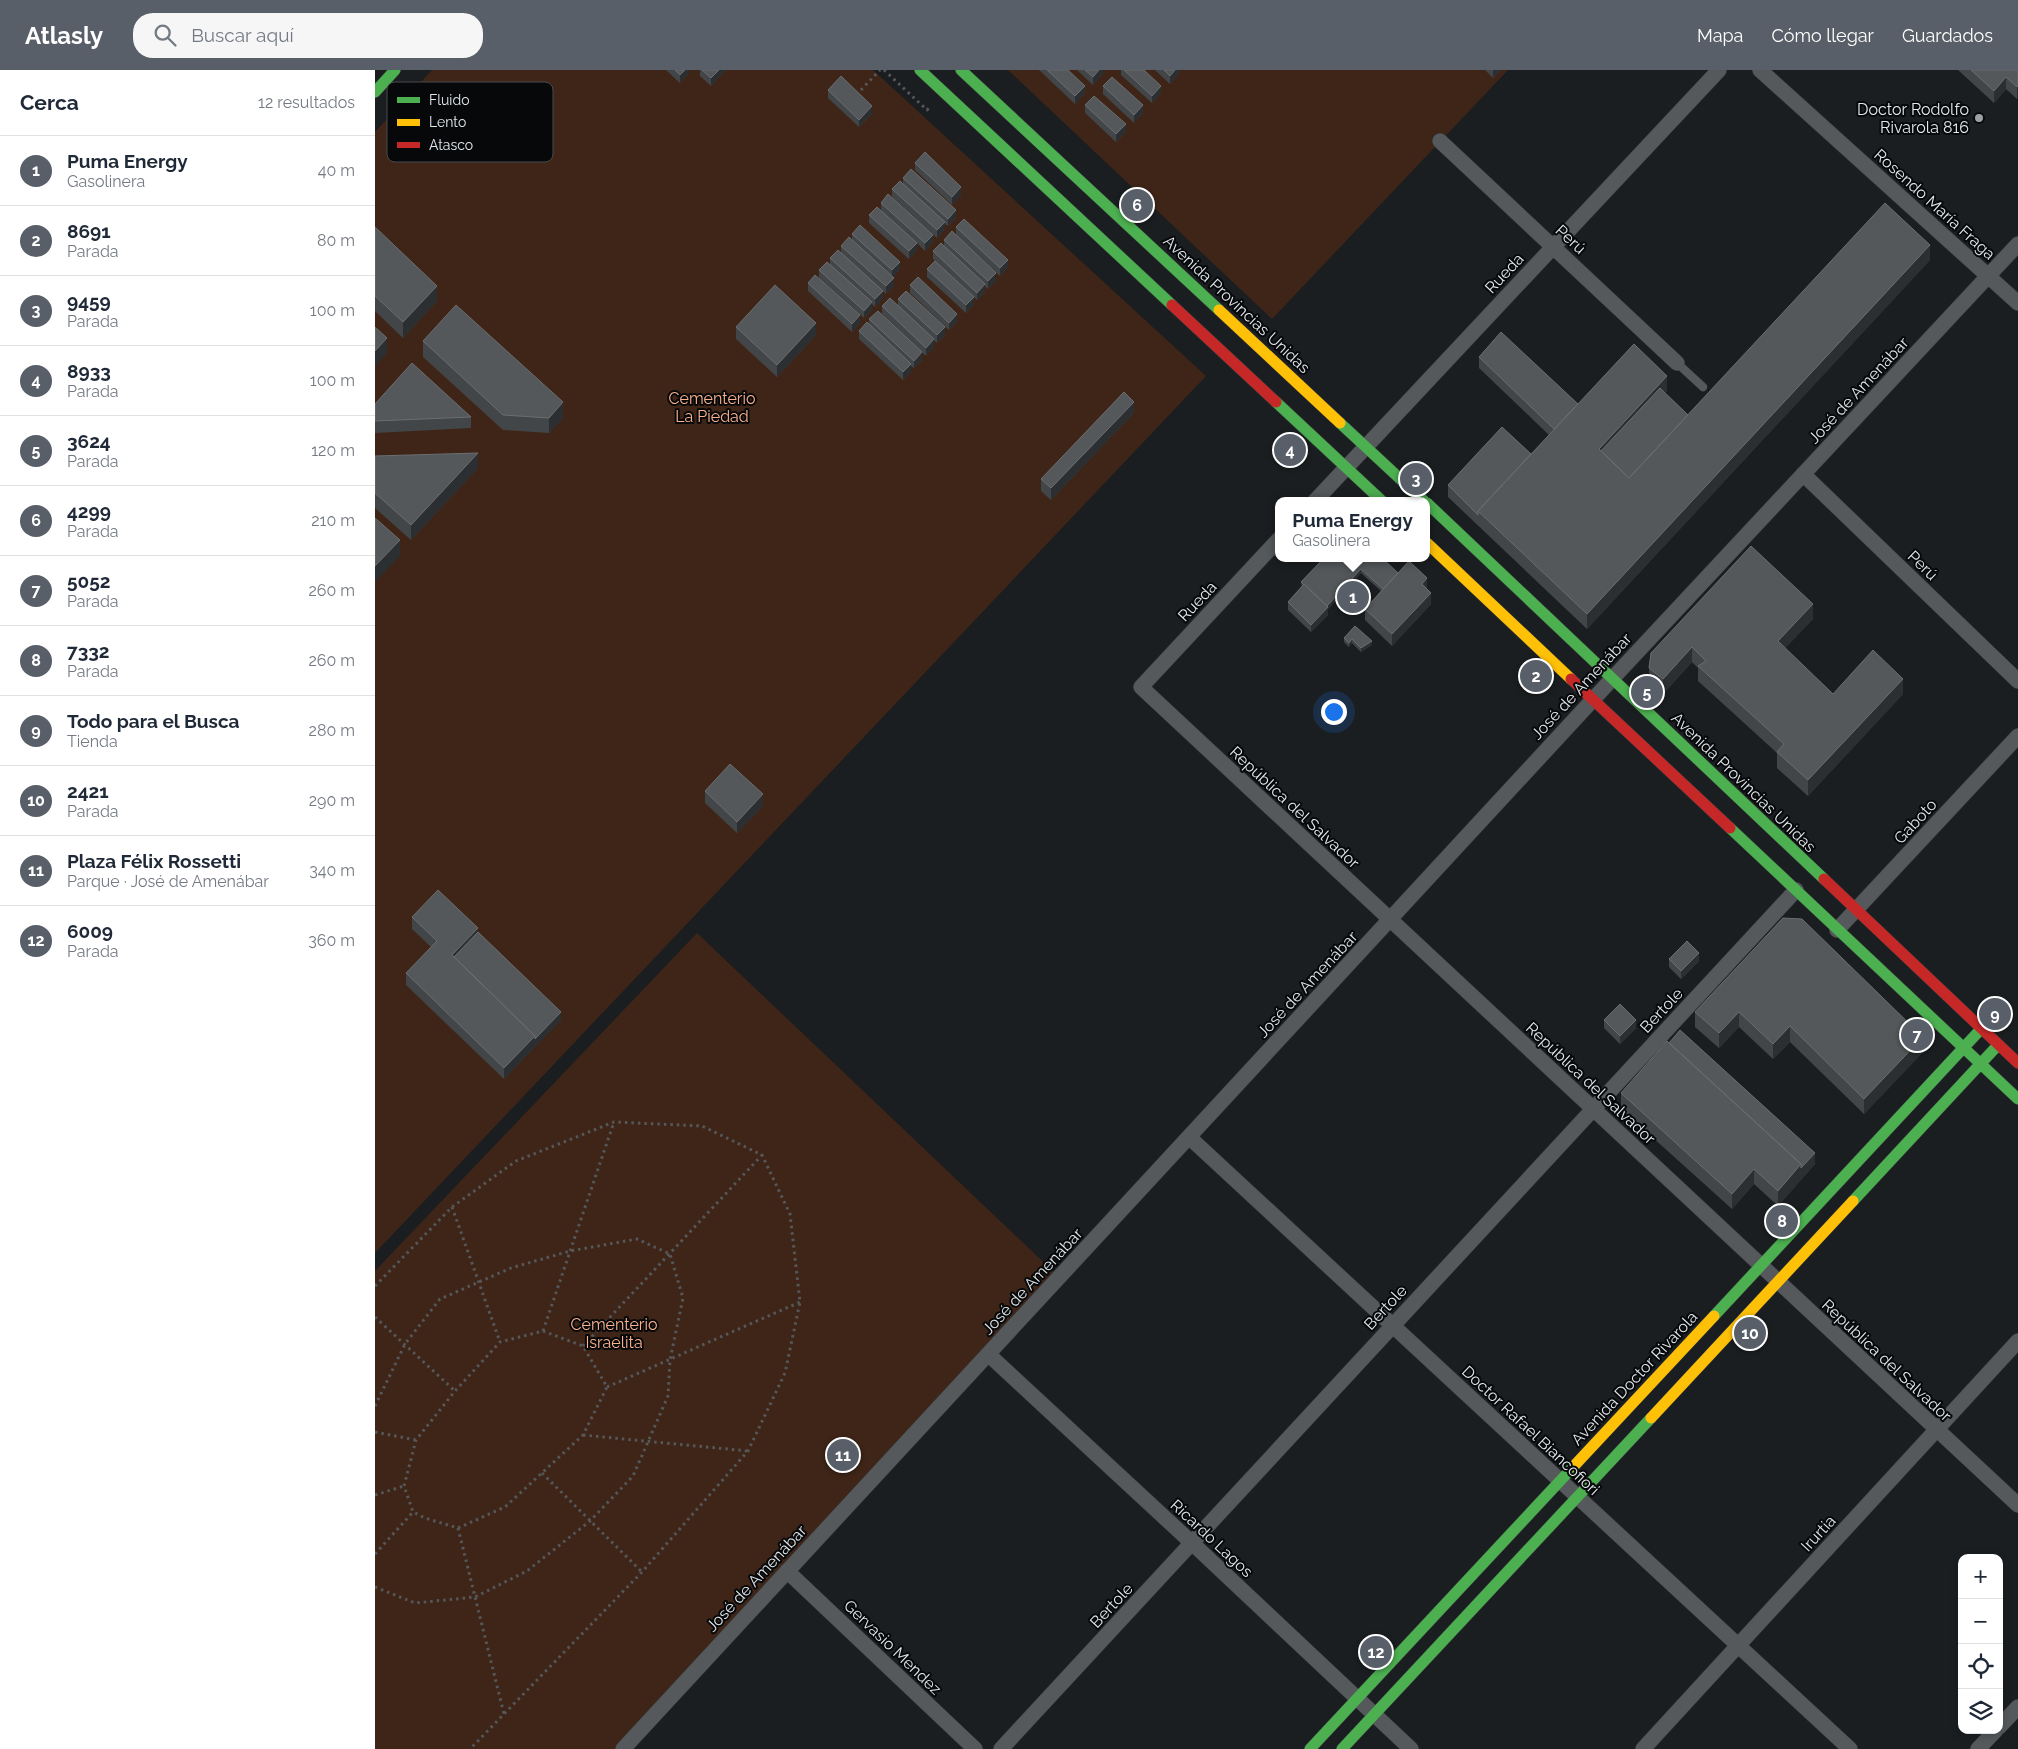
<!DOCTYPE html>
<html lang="es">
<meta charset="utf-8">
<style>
:root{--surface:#fff;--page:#f6f6f7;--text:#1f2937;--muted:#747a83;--line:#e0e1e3;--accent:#585f68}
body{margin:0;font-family:Raleway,sans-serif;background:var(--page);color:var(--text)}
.controls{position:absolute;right:15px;bottom:15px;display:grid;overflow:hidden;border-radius:10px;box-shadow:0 2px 8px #0003}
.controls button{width:45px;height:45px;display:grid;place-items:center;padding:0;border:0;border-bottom:1px solid var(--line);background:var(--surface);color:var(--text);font:25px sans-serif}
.you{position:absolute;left:958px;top:641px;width:18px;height:18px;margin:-12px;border:4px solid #fff;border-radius:50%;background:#1a73e8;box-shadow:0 0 0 8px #1a73e833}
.badge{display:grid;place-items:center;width:32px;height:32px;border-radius:50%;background:var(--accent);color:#fff;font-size:16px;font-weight:700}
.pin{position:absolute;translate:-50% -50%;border:2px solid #fff;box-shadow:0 1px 5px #0006}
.popup{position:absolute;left:900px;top:427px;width:155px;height:65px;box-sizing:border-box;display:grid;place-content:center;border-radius:10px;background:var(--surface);filter:drop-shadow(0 1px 4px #0005);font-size:16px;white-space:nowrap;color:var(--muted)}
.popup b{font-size:19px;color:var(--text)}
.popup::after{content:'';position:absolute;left:50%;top:100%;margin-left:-10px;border:10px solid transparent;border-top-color:var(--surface)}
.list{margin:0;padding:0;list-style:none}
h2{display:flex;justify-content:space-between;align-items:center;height:65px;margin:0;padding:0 20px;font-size:21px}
h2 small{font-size:16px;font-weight:400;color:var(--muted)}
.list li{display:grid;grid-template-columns:32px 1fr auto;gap:15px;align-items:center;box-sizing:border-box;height:70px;padding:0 20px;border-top:1px solid var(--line)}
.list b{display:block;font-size:19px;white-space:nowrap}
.list p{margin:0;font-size:16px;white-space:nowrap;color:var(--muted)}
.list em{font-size:16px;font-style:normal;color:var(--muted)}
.icon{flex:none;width:28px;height:28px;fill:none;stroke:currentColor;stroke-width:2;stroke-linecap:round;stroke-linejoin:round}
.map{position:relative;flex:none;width:1643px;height:1679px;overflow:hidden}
header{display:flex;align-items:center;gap:30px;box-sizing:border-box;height:70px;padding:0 25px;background:var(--accent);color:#fff}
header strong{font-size:24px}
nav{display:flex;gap:28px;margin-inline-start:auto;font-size:18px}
.search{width:350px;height:45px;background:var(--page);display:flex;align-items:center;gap:12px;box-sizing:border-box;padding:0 18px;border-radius:20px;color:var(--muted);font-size:19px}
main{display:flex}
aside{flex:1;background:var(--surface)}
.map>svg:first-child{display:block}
</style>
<header>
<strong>Atlasly</strong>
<div class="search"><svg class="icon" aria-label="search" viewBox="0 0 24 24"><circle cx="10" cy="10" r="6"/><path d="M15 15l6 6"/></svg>Buscar aquí</div>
<nav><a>Mapa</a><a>Cómo llegar</a><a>Guardados</a></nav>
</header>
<main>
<aside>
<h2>Cerca<small>12 resultados</small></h2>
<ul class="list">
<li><span class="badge">1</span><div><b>Puma Energy</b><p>Gasolinera</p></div><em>40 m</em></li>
<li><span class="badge">2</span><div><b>8691</b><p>Parada</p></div><em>80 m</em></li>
<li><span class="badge">3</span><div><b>9459</b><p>Parada</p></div><em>100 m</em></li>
<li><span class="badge">4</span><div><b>8933</b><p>Parada</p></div><em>100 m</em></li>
<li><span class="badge">5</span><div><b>3624</b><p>Parada</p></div><em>120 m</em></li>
<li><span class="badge">6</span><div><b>4299</b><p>Parada</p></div><em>210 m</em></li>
<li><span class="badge">7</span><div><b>5052</b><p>Parada</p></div><em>260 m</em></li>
<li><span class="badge">8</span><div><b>7332</b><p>Parada</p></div><em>260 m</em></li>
<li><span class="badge">9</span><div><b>Todo para el Busca</b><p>Tienda</p></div><em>280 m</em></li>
<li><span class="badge">10</span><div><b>2421</b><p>Parada</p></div><em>290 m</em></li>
<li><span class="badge">11</span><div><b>Plaza Félix Rossetti</b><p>Parque · José de Amenábar</p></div><em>340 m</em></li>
<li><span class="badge">12</span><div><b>6009</b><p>Parada</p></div><em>360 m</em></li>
</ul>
</aside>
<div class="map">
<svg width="1643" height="1679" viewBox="0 0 1643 1679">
<rect width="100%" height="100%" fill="#1b1e20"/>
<!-- green -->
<path fill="#3e2518" d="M57 0H498L831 306 0 1183V62Z
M633 0H1133L897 249Z
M322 863 682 1205 241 1679H0V1201Z"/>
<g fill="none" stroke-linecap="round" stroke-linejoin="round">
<defs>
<path id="lane" d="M1302 293 1328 317"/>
<path id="street" d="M1385 0 1643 233
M1065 71 1302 293
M1428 404 1643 611
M940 431 1344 0
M904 469 766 617 1643 1435
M1462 860 1643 666
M814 1067 1475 1679
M613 1284 817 1473 1036 1679
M412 1501 600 1679
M1624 1657 1643 1637
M248 1679 1237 609 1643 174
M626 1679 1421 820
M1268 1679 1643 1271
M1603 1679 1621 1660"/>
<path id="fast" d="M545 0 797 235
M586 0 844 240
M0 22 20 0
M901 332 1007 431
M965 353 1049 431
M1052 433 1449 809
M1355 758 1643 1029
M1478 1131 1623 975
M1339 1246 1606 959
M935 1679 1199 1396
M967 1679 1276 1348"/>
<path id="slow" d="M844 240 965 353
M1052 473 1196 609
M1276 1348 1478 1131
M1199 1396 1339 1246"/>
<path id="jam" d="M797 235 901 332
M1196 609 1355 758
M1449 809 1643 993"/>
</defs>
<!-- lane casing -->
<use href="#lane" stroke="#36393b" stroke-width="9"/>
<!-- street casing -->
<use href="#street" stroke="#36393b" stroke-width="16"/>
<!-- fast casing -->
<use href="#fast" stroke="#36393b" stroke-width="12"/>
<!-- slow casing -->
<use href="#slow" stroke="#36393b" stroke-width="12"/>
<!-- jam casing -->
<use href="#jam" stroke="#36393b" stroke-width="12"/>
<!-- path -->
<path stroke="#555759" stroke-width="3" stroke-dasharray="2.5 4" stroke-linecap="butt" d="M509 0 552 40 556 36
M486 20 505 0
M77 1137 125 1272
M0 1216 77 1137 141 1091 239 1052 327 1056 387 1085 415 1144 425 1232 410 1303 373 1381 267 1502 95 1679
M0 1247 80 1321
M168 1261 208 1276 232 1317 208 1365 130 1437 83 1458 50 1448 38 1442 29 1416 41 1370 80 1321 125 1272Z
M168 1261 239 1052
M208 1276 387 1085
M232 1317 425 1232
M0 1336 30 1274 65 1229 136 1198 195 1181 262 1169 295 1184 308 1228 295 1290 293 1326 258 1406 215 1451 152 1501 100 1527 40 1533 0 1517
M0 1362 41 1370
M208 1365 373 1381
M167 1403 267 1502
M0 1425 29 1416
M83 1458 129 1644
M0 1484 38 1442"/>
<!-- lane -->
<use href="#lane" stroke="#56595b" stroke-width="8"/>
<!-- street -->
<use href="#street" stroke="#56595b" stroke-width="15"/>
<!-- fast -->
<use href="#fast" stroke="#4caf50" stroke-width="11"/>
<!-- slow -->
<use href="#slow" stroke="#ffc107" stroke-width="11"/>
<!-- jam -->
<use href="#jam" stroke="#c62828" stroke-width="11"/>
</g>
<!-- wall -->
<path fill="#434648" d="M291 0H314V3L305 13Z
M325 0H351L336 16 325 6Z
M664 0H693L710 23 700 34Z
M702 0H728V4L718 15Z
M746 0H769L786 23 777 33 746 5Z
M780 0H804V4L795 14Z
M1110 0H1126L1118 8Z
M1583 0H1643V27L1642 29 1631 19 1619 33Z
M728 16 768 43 759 53 728 24Z
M453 20 497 44 484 57 453 28Z
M710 35 751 62 741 72 710 43Z
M540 93 586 125 577 135 540 100Z
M528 108 581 148 573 156 570 154V159L562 168 517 127V119L528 114Z
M506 133 558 172 550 181 542 173V180L534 189 494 153V145L506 140Z
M0 157 62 231 28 268 0 241Z
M581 157 633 197 625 206 581 165Z
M477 164 525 199 518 207 519 216 511 224 508 221V228L500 237 497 234V240L489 248 444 208V200L455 194V188L466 183V176L477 170Z
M569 170 621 211 613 219 610 216V222L602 230 599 227V234L591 243 552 207V199L560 191 558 189V181L569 175Z
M1555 190 1212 559 1073 427V415L1156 384 1174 365 1104 298V287L1203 334 1292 321 1290 323 1313 345Z
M433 213 485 253 477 262 433 221Z
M535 215 582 252 574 260 535 223Z
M523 229 570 265 562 273 559 270V277L551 286 507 244V236H523Z
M494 249 547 290 539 298 536 296V302L528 310 484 269V261L494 255Z
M361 257 441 265 402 307 361 269Z
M48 271 188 348 174 363 128 360 48 287Z
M0 334 96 347V358L0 363Z
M759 343 676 430 666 421V409Z
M0 386 103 398 36 470 0 438Z
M949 488 1023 503 1052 520 1056 534 1017 576 990 550V539L1006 521 986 503 953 539V545L936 562 913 540V532L927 517 926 512Z
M1438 549 1410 578 1458 624H1528L1433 726 1402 698V683L1323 611V598L1317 592 1288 624 1274 613V598L1276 583Z
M980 556 997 575 986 582 977 573 974 577 969 572V568Z
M330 721 388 736 362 763 330 733Z
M37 847 103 862 186 950 129 1009 31 915V903L56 877 37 859Z
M1408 848 1548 982 1489 1044 1415 972 1398 989 1364 957 1344 978 1320 957V942Z
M1294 889 1324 891 1306 909 1294 897Z
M1229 950 1261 958 1245 974 1229 958Z
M1246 1023 1440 1094 1403 1136 1379 1114 1357 1139 1246 1039Z"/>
<!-- shaded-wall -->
<path fill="#2c2f31" d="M310 0H314V3L305 13V5Z
M344 0H351L336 16V8Z
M724 0H728V4L718 15V7Z
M800 0H804V4L795 14V6Z
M1118 0H1126L1118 8Z
M1631 7V19L1619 33V21Z
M1643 15V27L1642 29V17Z
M710 16V23L700 34V26Z
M786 16V23L777 33V26Z
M768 35V43L759 53V45Z
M497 36V44L484 57V50Z
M751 54V62L741 72V64Z
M586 117V125L577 135V127Z
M581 140V148L573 156V149Z
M570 152V159L562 168V160Z
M558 165V172L550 181V173Z
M542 173V180L534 189V181Z
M1555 175V190L1212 559V544Z
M633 190V197L625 206V198Z
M525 192V199L517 208V200Z
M621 203V211L613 219V211Z
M519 208V216L511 224V216Z
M610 214V222L602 230V223Z
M62 216V231L28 268V252Z
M508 221V228L500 237V229Z
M599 227V234L591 243V235Z
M497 232V240L489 248V241Z
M582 244V252L574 260V253Z
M485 245V253L477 262V254Z
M441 253V265L402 307V295Z
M570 257V265L562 273V265Z
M12 268V283L0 296V281Z
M559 269V277L551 286V278Z
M547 282V290L539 298V291Z
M536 294V302L528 310V302Z
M1292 306V321L1230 388 1224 379Z
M188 332V348L174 363V348Z
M759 332V343L676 430V418Z
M103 383V398L36 470V455Z
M25 470V486L0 512V496Z
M986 499V503L953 539V545L936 562V555L952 536Z
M1052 508V520L1047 514Z
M1056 523V534L1017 576V564Z
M1438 534V549L1403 586V571Z
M977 569V573L974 577V573Z
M997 571V575L986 582V578Z
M1317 577V592L1288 624V609Z
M1528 609V624L1433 726V710Z
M388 724V736L362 763V752Z
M103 858V870L81 893 77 885Z
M1324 883V891L1306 909V901Z
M186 942V950L129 1009V998L160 966Z
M1364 942V957L1344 978V963Z
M1261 950V958L1245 974V966Z
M1415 956V972L1398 989V974Z
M1548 967V982L1489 1044V1029Z
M1440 1083V1094L1403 1136V1121L1426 1094Z
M1379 1099V1114L1357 1139V1124Z"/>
<!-- building -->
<path fill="#54585a" stroke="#6b6e70" d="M300 0H310L305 5Z
M327 0H344L336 8Z
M672 0H693L710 16 700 26Z
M710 0H724L718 7Z
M749 0H769L786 16 777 26Z
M789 0H800L795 6Z
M1596 0H1643V15L1642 17 1631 7 1619 21Z
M466 6 497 36 484 50 453 20Z
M737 7 768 35 759 45 728 16Z
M719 26 751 54 741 64 710 35Z
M550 82 586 117 577 127 540 93Z
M536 99 581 140 573 149 528 108Z
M525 111 570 152 562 160 517 119Z
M513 124 558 165 550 173 506 133Z
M1510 133 1555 175 1212 544 1103 441 1259 274 1292 306 1224 379 1254 408Z
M502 137 542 173 534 181 494 145Z
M589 149 633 190 625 198 581 157Z
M485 155 525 192 517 200 477 164Z
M0 157 62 216 28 252 0 226Z
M577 161 621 203 613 211 569 170Z
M474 167 519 208 511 216 466 176Z
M566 173 610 214 602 223 558 181Z
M463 180 508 221 500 229 455 188Z
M560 191 599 227 591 235 552 199Z
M452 192 497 232 489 241 444 200Z
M440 205 485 245 477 254 433 213Z
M543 207 582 244 574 253 535 215Z
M400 215 441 253 402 295 361 257Z
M531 221 570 257 562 265 523 229Z
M515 228 559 269 551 278 507 236Z
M81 235 188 332 174 348 128 345 48 271Z
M503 241 547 282 539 291 494 249Z
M492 252 536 294 528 302 484 261Z
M0 257 12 268 0 281Z
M1126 262 1203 334 1179 359 1104 287Z
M37 293 96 347 0 351V334Z
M1285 318 1313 345 1254 408 1226 381Z
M749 322 759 332 676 418 666 409Z
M1127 357 1156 384 1103 441V445L1073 415Z
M103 383 36 455 0 423V386Z
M0 448 25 470 0 496Z
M1376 476 1438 534 1403 571 1458 624 1498 580 1528 609 1433 710 1402 682 1409 674 1323 596 1331 591 1317 577 1288 609 1274 598 1276 583Z
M949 488H1007L1023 503 1008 519 986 499 952 536 929 514V515L926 512Z
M1034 491 1052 508 1047 514 1056 523 1017 564 990 539Z
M929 514 953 537 936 555 913 532Z
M980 556 997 571 986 578 977 569 974 573 969 568Z
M355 694 388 724 362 752 330 721Z
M63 820 103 858 77 885 160 966 129 998 31 903 62 871 37 847Z
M1408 848 1427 849 1548 967 1489 1029 1415 956 1398 974 1364 942 1344 963 1320 942Z
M103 862 186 942 160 969V966L79 887Z
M1312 871 1324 883 1306 901 1294 889Z
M1245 934 1261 950 1245 966 1229 950Z
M1305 960 1440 1083 1426 1098V1094L1294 973Z
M1292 971 1426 1094 1403 1121 1379 1099 1357 1124 1246 1023Z"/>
<!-- markers -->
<circle fill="#9ea1a4" stroke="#06080a" stroke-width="2" cx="1604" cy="48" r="5"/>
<g text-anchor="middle" stroke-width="4" stroke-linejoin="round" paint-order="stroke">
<!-- poi labels -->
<g font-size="16" fill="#e4e8eb" stroke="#06080a" text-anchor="end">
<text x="1594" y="45">Doctor Rodolfo<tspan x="1594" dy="18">Rivarola 816</tspan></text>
</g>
<!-- street labels -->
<g font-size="16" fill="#e4e8eb" stroke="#06080a">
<text transform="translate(1560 134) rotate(42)" y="6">Rosendo María Fraga</text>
<text transform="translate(1196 169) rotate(43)" y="6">Perú</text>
<text transform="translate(1129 203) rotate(-47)" y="6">Rueda</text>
<text transform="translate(862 234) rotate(43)" y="6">Avenida Provincias Unidas</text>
<text transform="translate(1483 320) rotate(-47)" y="6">José de Amenábar</text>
<text transform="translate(1548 495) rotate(44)" y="6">Perú</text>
<text transform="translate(822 531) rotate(-47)" y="6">Rueda</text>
<text transform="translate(1206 616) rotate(-47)" y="6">José de Amenábar</text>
<text transform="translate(1369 712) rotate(44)" y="6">Avenida Provincias Unidas</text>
<text transform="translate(920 737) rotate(43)" y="6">República del Salvador</text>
<text transform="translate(1540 751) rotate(-47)" y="6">Gaboto</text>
<text transform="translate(932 914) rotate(-47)" y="6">José de Amenábar</text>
<text transform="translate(1286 940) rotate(-47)" y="6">Bertole</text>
<text transform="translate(1216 1013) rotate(43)" y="6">República del Salvador</text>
<text transform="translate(657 1211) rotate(-47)" y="6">José de Amenábar</text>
<text transform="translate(1010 1237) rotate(-47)" y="6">Bertole</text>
<text transform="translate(1512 1290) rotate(43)" y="6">República del Salvador</text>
<text transform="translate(1259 1308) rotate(-47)" y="6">Avenida Doctor Rivarola</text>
<text transform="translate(1156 1360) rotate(43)" y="6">Doctor Rafael Biancofiori</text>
<text transform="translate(1443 1463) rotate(-47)" y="6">Irurtia</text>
<text transform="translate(837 1468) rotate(43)" y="6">Ricardo Lagos</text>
<text transform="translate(381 1508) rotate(-47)" y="6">José de Amenábar</text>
<text transform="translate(736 1535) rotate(-47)" y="6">Bertole</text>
<text transform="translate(518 1577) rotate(44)" y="6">Gervasio Mendez</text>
</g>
<!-- park labels -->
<g font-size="16" fill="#fcb28d" stroke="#06080a">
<text x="337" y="334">Cementerio<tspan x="337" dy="18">La Piedad</tspan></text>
<text x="239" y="1260">Cementerio<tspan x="239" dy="18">Israelita</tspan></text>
</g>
</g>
<!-- legend -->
<rect x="12" y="12" width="166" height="80" rx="8" fill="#06080a" stroke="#494b4e" stroke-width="1"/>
<rect x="22" y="27" width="23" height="6" fill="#4caf50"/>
<rect x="22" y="49" width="23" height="7" fill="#ffc107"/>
<rect x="22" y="72" width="23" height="6" fill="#c62828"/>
<g font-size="14" fill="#e4e8eb">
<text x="54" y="35">Fluido</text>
<text x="54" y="57">Lento</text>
<text x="54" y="80">Atasco</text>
</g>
</svg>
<div class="controls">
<button>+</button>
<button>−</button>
<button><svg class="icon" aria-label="locate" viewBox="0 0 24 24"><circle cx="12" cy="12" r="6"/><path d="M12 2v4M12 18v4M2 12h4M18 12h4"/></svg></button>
<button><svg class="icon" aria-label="layers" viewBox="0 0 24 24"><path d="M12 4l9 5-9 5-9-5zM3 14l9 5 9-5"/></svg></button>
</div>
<div class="you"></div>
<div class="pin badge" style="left:978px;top:527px">1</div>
<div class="popup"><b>Puma Energy</b>Gasolinera</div>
<div class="pin badge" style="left:1161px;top:606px">2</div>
<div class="pin badge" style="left:1041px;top:409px">3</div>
<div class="pin badge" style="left:915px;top:380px">4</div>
<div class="pin badge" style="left:1272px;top:622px">5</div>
<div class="pin badge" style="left:762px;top:135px">6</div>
<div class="pin badge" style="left:1542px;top:965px">7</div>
<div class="pin badge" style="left:1407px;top:1151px">8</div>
<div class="pin badge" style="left:1620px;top:944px">9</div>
<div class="pin badge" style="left:1375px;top:1263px">10</div>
<div class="pin badge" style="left:468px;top:1385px">11</div>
<div class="pin badge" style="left:1001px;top:1582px">12</div>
</div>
</main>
